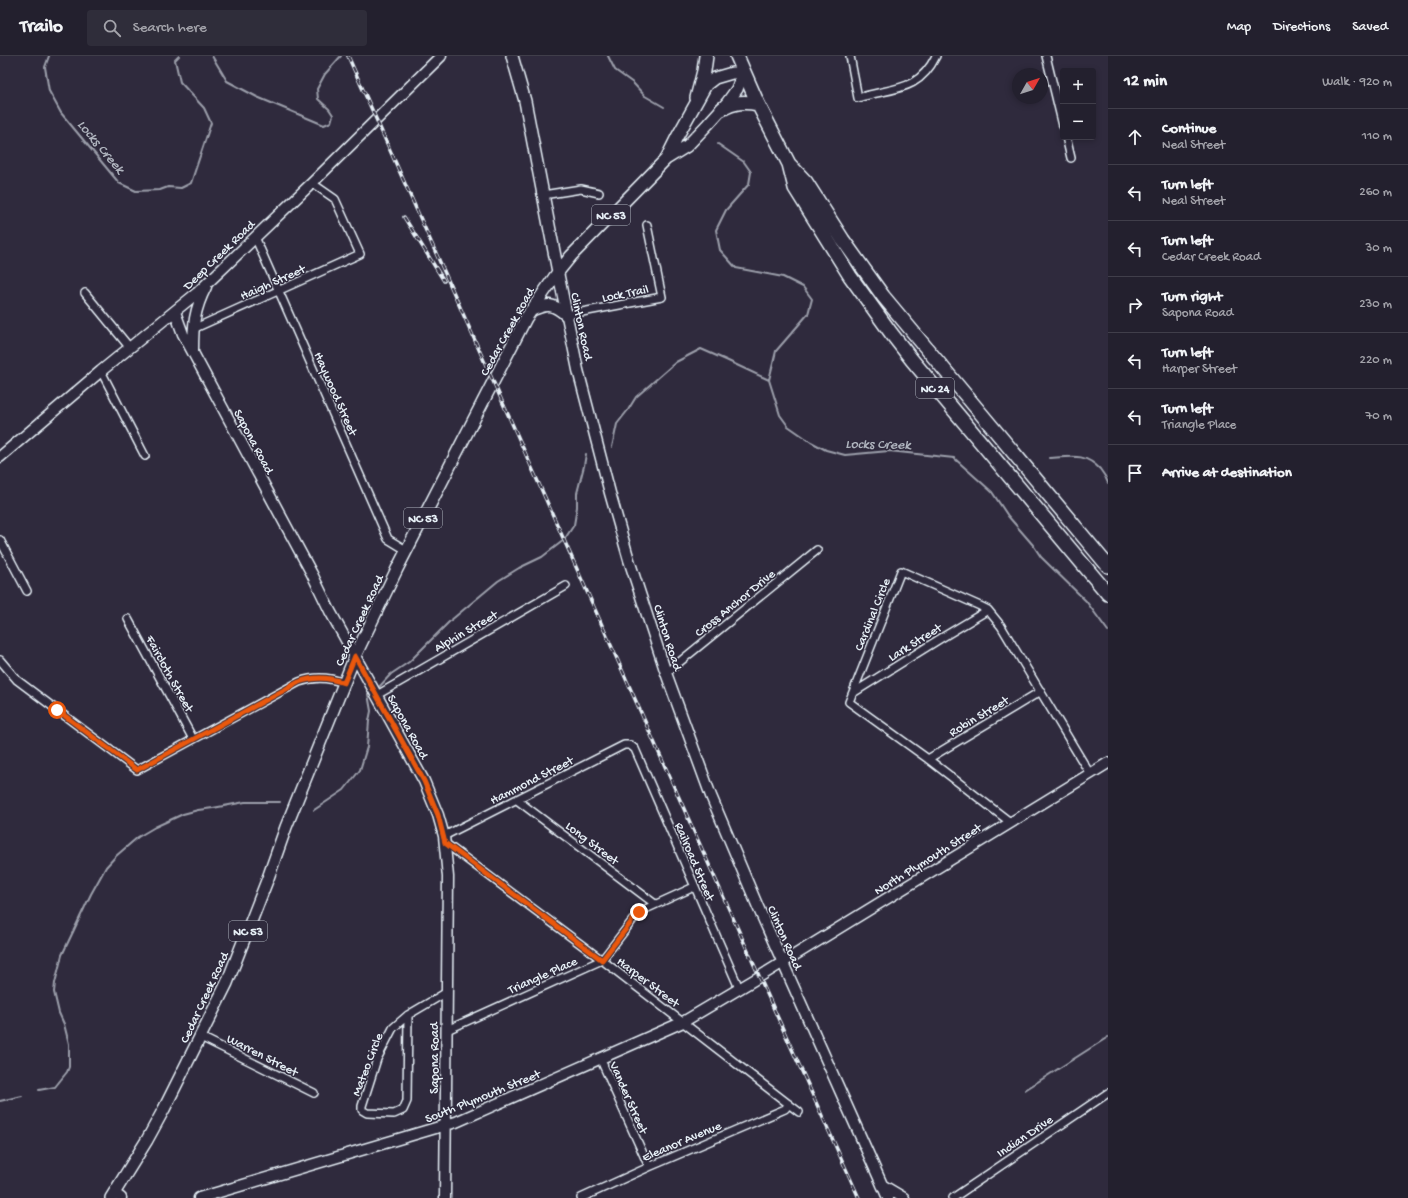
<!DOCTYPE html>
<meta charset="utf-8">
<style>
:root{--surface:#23202e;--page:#2f2d3a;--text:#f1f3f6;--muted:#a3a3aa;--line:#403e4a}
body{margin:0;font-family:"Gochi Hand",sans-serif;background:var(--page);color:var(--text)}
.controls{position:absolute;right:12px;top:12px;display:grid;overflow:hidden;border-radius:4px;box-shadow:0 2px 6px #0003}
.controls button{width:36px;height:36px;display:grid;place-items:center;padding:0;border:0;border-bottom:1px solid var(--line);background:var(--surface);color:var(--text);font:20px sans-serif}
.compass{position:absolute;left:1012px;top:12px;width:36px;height:36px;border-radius:50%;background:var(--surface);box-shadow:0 2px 6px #0003;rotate:51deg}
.stop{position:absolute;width:12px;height:12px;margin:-9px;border:3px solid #ea580c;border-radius:50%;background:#fff}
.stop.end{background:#ea580c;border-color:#fff;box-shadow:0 1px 4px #0008}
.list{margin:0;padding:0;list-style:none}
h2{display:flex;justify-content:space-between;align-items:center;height:52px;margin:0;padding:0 16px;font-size:17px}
h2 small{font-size:13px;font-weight:400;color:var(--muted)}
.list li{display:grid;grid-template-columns:26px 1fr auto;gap:12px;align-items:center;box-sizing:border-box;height:56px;padding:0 16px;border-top:1px solid var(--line)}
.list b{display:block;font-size:15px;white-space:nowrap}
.list p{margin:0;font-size:13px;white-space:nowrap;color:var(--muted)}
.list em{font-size:13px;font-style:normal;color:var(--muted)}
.icon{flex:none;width:22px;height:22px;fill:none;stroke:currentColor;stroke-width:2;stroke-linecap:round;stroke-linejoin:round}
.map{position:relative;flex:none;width:1108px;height:1142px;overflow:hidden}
header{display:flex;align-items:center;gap:24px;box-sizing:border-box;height:56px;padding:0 20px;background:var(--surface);border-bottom:1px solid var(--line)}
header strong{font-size:19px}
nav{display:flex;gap:22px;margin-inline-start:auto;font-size:14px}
.search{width:280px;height:36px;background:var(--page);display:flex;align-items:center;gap:10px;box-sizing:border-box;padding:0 14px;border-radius:4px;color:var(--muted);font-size:15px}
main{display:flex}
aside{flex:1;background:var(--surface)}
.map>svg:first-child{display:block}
</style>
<header>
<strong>Trailo</strong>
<div class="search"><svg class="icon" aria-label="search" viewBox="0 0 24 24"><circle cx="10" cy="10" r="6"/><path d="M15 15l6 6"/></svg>Search here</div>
<nav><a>Map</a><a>Directions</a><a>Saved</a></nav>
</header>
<main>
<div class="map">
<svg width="1108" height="1142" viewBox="0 0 1108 1142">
<rect width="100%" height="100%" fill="#2f2a3d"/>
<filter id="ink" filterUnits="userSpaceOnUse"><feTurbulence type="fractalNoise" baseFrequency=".025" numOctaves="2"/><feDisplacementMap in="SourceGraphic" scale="8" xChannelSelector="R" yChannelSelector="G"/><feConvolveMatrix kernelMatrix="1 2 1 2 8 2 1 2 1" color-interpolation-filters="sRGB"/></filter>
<g filter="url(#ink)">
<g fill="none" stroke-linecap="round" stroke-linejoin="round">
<!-- stream -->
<path stroke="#9c9fab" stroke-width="2" d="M49 0 45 11 49 35 61 57 119 127 136 135 160 134 168 131 181 132 191 127 211 67 204 52 180 26 175 4 179 0
M212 0 227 25 257 41 324 69 331 66 333 59 329 53 318 43 317 33 325 18 341 0
M608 0 615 14 633 27 645 40 664 51
M718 88 744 106 751 116 749 128 726 154 716 174 720 194 736 212 783 221 803 231 812 243 808 258 776 295 769 324 780 359 788 370 811 386 826 394 845 399 889 395 954 402 992 436 1008 460 1033 489 1041 501 1086 545 1108 575
M612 391 617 368 628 354 636 341 676 306 701 293 726 304 769 324
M1049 402C1071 401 1084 396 1100 413 1104 418 1106 421 1108 427
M380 630 391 618 409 606 450 565 498 525 519 512 542 501 564 484 574 469 577 451V437L584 410 586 398
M314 754 344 734 360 714 367 691 369 665 371 655 368 638
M39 1034 55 1031 67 1016 69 1011V988L64 968 59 957 54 936 55 927 62 899 91 838 106 811 116 800 138 781 155 771 183 758 198 754 213 752 245 746H280
M1025 1034 1108 981
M0 1045 22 1040"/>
<defs>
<path id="street" d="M850 0 858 42C892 31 918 37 936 0
M1046 0 1063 70
M1066 81 1071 102
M543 139 581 133 599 137
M255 181 388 483 406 494
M85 237 130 292
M566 259 662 241 647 169
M193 273 360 198 335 143 312 127
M101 315 145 400
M0 484 27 535
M128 563 193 683
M0 604 17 624 137 714 299 626C315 620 329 621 344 627
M666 617 817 494
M853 637 938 584 988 554
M377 639 566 530
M928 703 1041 635
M517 744 655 848
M1010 766 928 703 849 646 901 515 980 550 988 554 1001 570 1090 718
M444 780 624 689H630L635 693 739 932
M445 787 602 904 799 1056
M408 959 407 1045 403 1054 394 1058 367 1057 362 1054V1050L377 1003 393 972 408 959 447 936
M447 974 602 904 639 856 694 831
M201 981 314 1037
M600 1002 649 1111
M581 1142 649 1111 785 1053 789 1048
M953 1142 1108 1037"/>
<path id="secondary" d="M558 216 578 314 610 437 629 504 666 617 711 740 758 851 888 1142
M175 256 183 278 312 518 330 555 424 725 438 759 444 780 448 821 445 1142
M193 295C193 270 194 254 206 231
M0 401 101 315 197 237 312 127 441 0
M882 1129 904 1142
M114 1137 121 1142
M199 1142 456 1066 683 966 759 921 1108 707"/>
<path id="primary" d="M512 0 525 45 558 216
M530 255C547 247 553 247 566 259
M111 1142 147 1084 164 1053 227 927 268 822 286 771 355 600 397 513 526 262 558 216 571 200 666 103 687 90 708 68 727 47 737 33 743 17H732L715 22 706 29 677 81 666 103"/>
<path id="highway" d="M737 0 758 48 789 108 795 132 850 220 891 277 912 304 1108 538
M697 42 704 15 706 0
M722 53C734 46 744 45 758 48
M790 109 806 126 843 184 883 240 1108 510"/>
</defs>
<!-- street casing -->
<use href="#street" stroke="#e8f1f8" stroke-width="10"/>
<!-- secondary casing -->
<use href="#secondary" stroke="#e8f1f8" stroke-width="13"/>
<!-- primary casing -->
<use href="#primary" stroke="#e8f1f8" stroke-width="14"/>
<!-- highway casing -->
<use href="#highway" stroke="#e8f1f8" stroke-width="16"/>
<!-- street -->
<use href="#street" stroke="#2f2a3d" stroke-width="7"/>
<!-- secondary -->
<use href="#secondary" stroke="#2f2a3d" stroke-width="10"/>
<!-- primary -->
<use href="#primary" stroke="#2f2a3d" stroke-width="11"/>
<!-- highway -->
<use href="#highway" stroke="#2f2a3d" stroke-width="13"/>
<defs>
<path id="rail" d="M348 0 701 791 859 1142
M404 161 444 225"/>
</defs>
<!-- rail casing -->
<use href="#rail" stroke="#e8f1f8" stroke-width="3.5"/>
<!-- rail -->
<use href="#rail" stroke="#2f2a3d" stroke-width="2" stroke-dasharray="6" stroke-linecap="butt"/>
</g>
</g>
<g fill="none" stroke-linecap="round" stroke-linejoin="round" filter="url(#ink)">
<!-- route -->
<path stroke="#ea580c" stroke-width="5" d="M57 654 137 714 299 626C315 620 329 621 344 627L355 600 424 725 438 759 445 787 602 904 639 856"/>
</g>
<g text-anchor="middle" stroke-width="3" stroke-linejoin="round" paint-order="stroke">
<!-- shield labels -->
<g fill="#2f2a3d" stroke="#b0b5c0" stroke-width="1">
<rect x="592" y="149" width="38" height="20" rx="3"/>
<rect x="916" y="322" width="38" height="20" rx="3"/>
<rect x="404" y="452" width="38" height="20" rx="3"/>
<rect x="229" y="865" width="38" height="20" rx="3"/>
</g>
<g font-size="12" font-weight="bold" fill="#e8f1f8">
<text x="611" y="163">NC 53</text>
<text x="935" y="336">NC 24</text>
<text x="423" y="466">NC 53</text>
<text x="248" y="879">NC 53</text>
</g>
<!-- street labels -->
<g font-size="13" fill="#e8f1f8" stroke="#2f2a3d">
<text transform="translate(218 198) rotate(-44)" y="5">Deep Creek Road</text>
<text transform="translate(272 225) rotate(-24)" y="5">Haigh Street</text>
<text transform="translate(625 236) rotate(-11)" y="5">Lock Trail</text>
<text transform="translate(583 270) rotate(78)" y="5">Clinton Road</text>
<text transform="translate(506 275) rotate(-61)" y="5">Cedar Creek Road</text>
<text transform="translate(337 337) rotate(66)" y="5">Haywood Street</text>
<text transform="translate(255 385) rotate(62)" y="5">Sapona Road</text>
<text transform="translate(734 546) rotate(-39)" y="5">Cross Anchor Drive</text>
<text transform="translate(871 558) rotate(-68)" y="5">Cardinal Circle</text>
<text transform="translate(358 564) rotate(-65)" y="5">Cedar Creek Road</text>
<text transform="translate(465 574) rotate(-30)" y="5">Alphin Street</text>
<text transform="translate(669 581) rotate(72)" y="5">Clinton Road</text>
<text transform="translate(914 585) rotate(-32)" y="5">Lark Street</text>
<text transform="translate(171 617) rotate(61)" y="5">Faircloth Street</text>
<text transform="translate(978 659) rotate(-31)" y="5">Robin Street</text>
<text transform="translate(409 670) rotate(61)" y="5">Sapona Road</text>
<text transform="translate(531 723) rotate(-27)" y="5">Hammond Street</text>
<text transform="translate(593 786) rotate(37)" y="5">Long Street</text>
<text transform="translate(927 802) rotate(-32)" y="5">North Plymouth Street</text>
<text transform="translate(696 805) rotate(67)" y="5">Railroad Street</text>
<text transform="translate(786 881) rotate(66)" y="5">Clinton Road</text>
<text transform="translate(542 918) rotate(-24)" y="5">Triangle Place</text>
<text transform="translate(649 925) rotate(37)" y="5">Harper Street</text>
<text transform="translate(203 941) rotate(-65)" y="5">Cedar Creek Road</text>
<text transform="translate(263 998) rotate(27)" y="5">Warren Street</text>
<text transform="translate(433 1002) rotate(-90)" y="5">Sapona Road</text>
<text transform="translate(366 1008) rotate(-69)" y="5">Mateo Circle</text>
<text transform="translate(482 1039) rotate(-22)" y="5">South Plymouth Street</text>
<text transform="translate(630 1041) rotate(66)" y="5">Vander Street</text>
<text transform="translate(1024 1079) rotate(-34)" y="5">Indian Drive</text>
<text transform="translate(681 1084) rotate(-23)" y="5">Eleanor Avenue</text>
</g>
<!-- water labels -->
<g font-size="14" font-style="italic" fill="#afb4be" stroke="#2f2a3d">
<text transform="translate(102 90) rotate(50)" y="5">Locks Creek</text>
<text transform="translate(878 387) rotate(1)" y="5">Locks Creek</text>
</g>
</g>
</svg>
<div class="controls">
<button>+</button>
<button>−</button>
</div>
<svg class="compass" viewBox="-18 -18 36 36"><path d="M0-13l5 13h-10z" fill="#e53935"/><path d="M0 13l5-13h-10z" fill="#a3a3aa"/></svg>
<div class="stop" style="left:57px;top:654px"></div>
<div class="stop end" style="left:639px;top:856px"></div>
</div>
<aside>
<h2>12 min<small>Walk · 920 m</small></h2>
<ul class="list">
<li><svg class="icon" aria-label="ahead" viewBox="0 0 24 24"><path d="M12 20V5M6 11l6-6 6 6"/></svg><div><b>Continue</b><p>Neal Street</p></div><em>110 m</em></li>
<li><svg class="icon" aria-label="left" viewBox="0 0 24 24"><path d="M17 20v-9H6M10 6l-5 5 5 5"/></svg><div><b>Turn left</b><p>Neal Street</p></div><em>260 m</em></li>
<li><svg class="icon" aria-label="left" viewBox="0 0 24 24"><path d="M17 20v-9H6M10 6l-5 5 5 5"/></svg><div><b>Turn left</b><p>Cedar Creek Road</p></div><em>30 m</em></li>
<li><svg class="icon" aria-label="right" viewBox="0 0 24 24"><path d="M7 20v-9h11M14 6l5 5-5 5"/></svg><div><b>Turn right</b><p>Sapona Road</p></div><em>230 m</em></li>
<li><svg class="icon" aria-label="left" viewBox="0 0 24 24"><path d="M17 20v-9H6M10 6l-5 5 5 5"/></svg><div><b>Turn left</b><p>Harper Street</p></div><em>220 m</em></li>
<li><svg class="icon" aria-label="left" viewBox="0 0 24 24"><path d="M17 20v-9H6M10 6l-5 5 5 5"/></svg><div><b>Turn left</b><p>Triangle Place</p></div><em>70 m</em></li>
<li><svg class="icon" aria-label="arrive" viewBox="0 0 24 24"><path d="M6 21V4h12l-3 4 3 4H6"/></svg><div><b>Arrive at destination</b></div></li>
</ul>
</aside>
</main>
